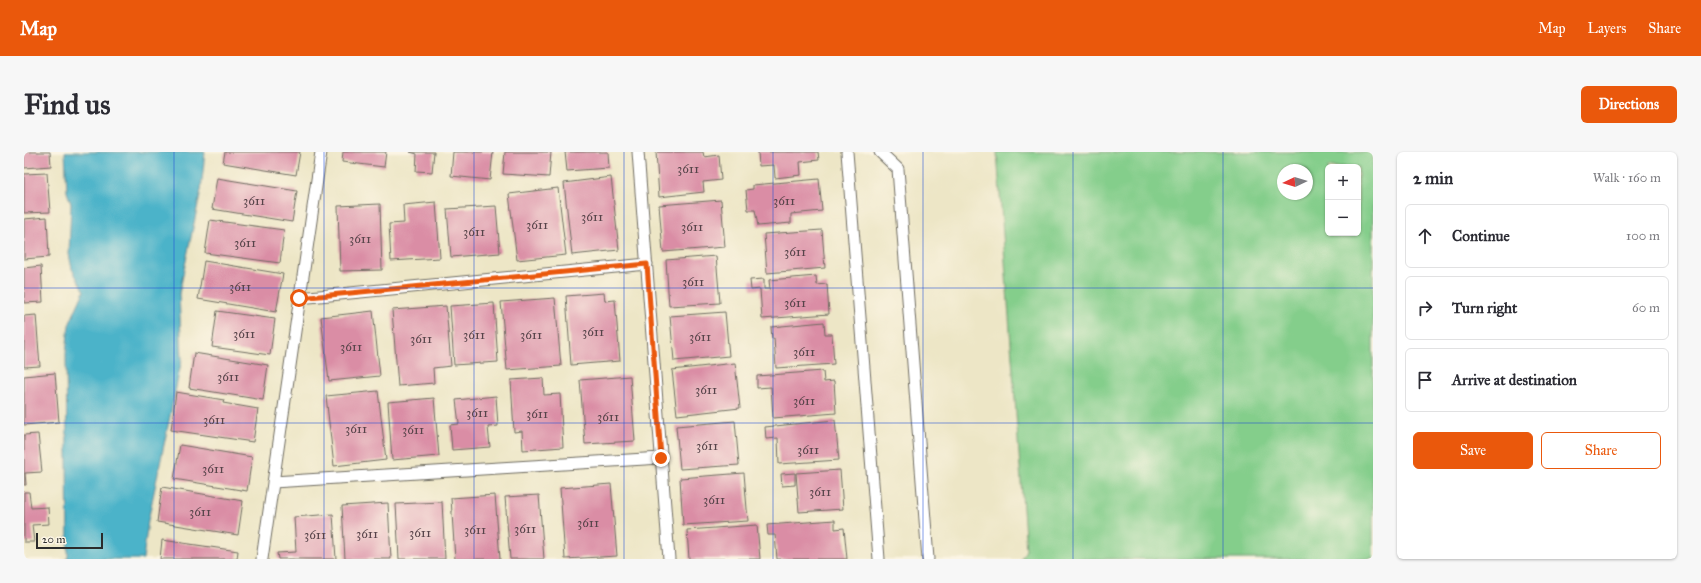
<!DOCTYPE html>
<meta charset="utf-8">
<style>
:root{--surface:#fff;--page:#f7f7f7;--text:#2b2b33;--muted:#7c7c81;--line:#e1e1e2;--accent:#ea580c}
body{margin:0;font-family:"IM FELL Great Primer",serif;background:var(--page);color:var(--text)}
.controls{position:absolute;right:12px;top:12px;display:grid;overflow:hidden;border-radius:6px;box-shadow:0 1px 3px #0004}
.controls button{width:36px;height:36px;display:grid;place-items:center;padding:0;border:0;border-bottom:1px solid var(--line);background:var(--surface);color:var(--text);font:20px sans-serif}
.compass{position:absolute;left:1253px;top:12px;width:36px;height:36px;border-radius:50%;background:var(--surface);box-shadow:0 1px 3px #0004;rotate:266deg}
.scale{position:absolute;left:12px;bottom:10px;width:67px;box-sizing:border-box;padding-left:4px;border:2px solid #2b2b2b;border-top:0;font-size:11px;line-height:14px;white-space:nowrap;color:#2b2b2b;-webkit-text-stroke:3px #fcf5e5;paint-order:stroke}
.stop{position:absolute;width:12px;height:12px;margin:-9px;border:3px solid #ea580c;border-radius:50%;background:#fff}
.stop.end{background:#ea580c;border-color:#fff;box-shadow:0 1px 4px #0008}
.list{margin:0;padding:0;list-style:none}
h2{display:flex;justify-content:space-between;align-items:center;height:52px;margin:0;padding:0 16px;font-size:17px}
h2 small{font-size:13px;font-weight:400;color:var(--muted)}
.list li{display:grid;grid-template-columns:26px 1fr auto;gap:12px;align-items:center;box-sizing:border-box;height:64px;margin:0 8px 8px;padding:0 8px;border:1px solid var(--line);border-radius:6px}
.list b{display:block;font-size:15px;white-space:nowrap}
.list em{font-size:13px;font-style:normal;color:var(--muted)}
.actions{display:flex;gap:8px;padding:12px 16px}
.actions a{flex:1;padding:9px 0;border:1px solid var(--accent);border-radius:6px;text-align:center;font-size:14px;color:var(--accent)}
.actions .main{background:var(--accent);color:#fff}
.icon{flex:none;width:22px;height:22px;fill:none;stroke:currentColor;stroke-width:2;stroke-linecap:round;stroke-linejoin:round}
.map{position:relative;flex:none;width:1349px;height:407px;overflow:hidden;border-radius:6px}
header{display:flex;align-items:center;gap:24px;box-sizing:border-box;height:56px;padding:0 20px;background:var(--accent);color:#fff}
header strong{font-size:19px}
nav{display:flex;gap:22px;margin-inline-start:auto;font-size:14px}
.intro{display:flex;align-items:center;justify-content:space-between;box-sizing:border-box;height:96px;padding:0 24px}
h1{margin:0;font-size:28px}
.button{padding:10px 18px;border-radius:6px;background:var(--accent);color:#fff;font-size:14px;font-weight:700}
main{display:flex;gap:24px;padding:0 24px}
aside{flex:1;background:var(--surface);border-radius:6px;box-shadow:0 1px 3px #0004}
.map>svg:first-child{display:block}
</style>
<header>
<strong>Map</strong>
<nav><a>Map</a><a>Layers</a><a>Share</a></nav>
</header>
<div class="intro"><h1>Find us</h1><a class="button">Directions</a></div>
<main>
<div class="map">
<svg width="1349" height="407" viewBox="0 0 1349 407">
<rect width="100%" height="100%" fill="#fcf5e5"/>
<filter id="ink" filterUnits="userSpaceOnUse"><feTurbulence type="fractalNoise" baseFrequency=".025" numOctaves="2"/><feDisplacementMap in="SourceGraphic" scale="8" xChannelSelector="R" yChannelSelector="G"/><feConvolveMatrix kernelMatrix="1 2 1 2 8 2 1 2 1" color-interpolation-filters="sRGB"/></filter>
<filter id="wash" filterUnits="userSpaceOnUse"><feTurbulence type="fractalNoise" baseFrequency=".012" numOctaves="4" result="noise"/><feDisplacementMap in="SourceGraphic" scale="16" xChannelSelector="R" yChannelSelector="G"/><feGaussianBlur stdDeviation="0.9" result="paint"/><feColorMatrix in="noise" values="0 0 0 0 0 0 0 0 0 0 0 0 0 0 0 0 0 1.4 0 .05"/><feComposite in="paint" operator="in"/></filter>
<g filter="url(#wash)">
<rect width="100%" height="100%" fill="#ede6c6"/>
<!-- green -->
<path fill="#84ce8b" stroke="#587c5b" fill-rule="evenodd" d="M973 0H1349V407H997L1002 398ZM1304 15H1334V81H1304ZM1259 18H1283V42H1259Z"/>
<!-- water -->
<path fill="#4bb3c9" stroke="#3b6f7a" d="M41 0H181L177 38 155 142 158 207 124 369 119 407H42L44 405 42 201 45 173 60 139 48 117 45 102 47 52 43 40Z"/>
<g id="blocks">
<!-- building -->
<path fill="#da8da5" d="M0 0H26L27 14 0 16Z
M201 0H276L272 23 199 11Z
M319 0H362L360 15 318 10Z
M386 0H410L408 20 392 19 393 2Z
M429 0H469L466 28 427 24Z
M481 0H527L525 25 479 22Z
M541 0H584L585 16 543 19Z
M632 0H679L680 5 695 3 697 28 679 30 680 40 635 45Z
M734 0H794L795 8 776 10 777 23 751 26 750 13 735 14Z
M23 21 26 60 0 61V22Z
M587 25 595 98 548 103 540 31Z
M193 26 273 39 268 70 188 57Z
M795 27 798 59 767 62V71L734 74 731 58H724L722 38 729 37V33Z
M534 36 542 103 493 108 485 42Z
M697 48 701 95 639 100 635 53Z
M412 50 416 106 367 109 365 72 380 71 379 53Z
M356 52 358 118 316 119 314 54Z
M472 54 476 101 427 105 423 57Z
M23 65 25 105 0 107V67Z
M186 68 260 78 256 111 181 101Z
M798 78 801 116 743 121 740 82Z
M692 104 696 151 645 154 642 108Z
M180 109 259 122 252 160 174 147Z
M17 114 19 150 0 151V116Z
M792 124 793 133 803 132 805 162 738 167 736 137 727 138 726 128 740 127V137H746L745 128Z
M580 141 581 149 591 148 596 209 547 213 542 144Z
M531 146 537 214 483 218 477 150Z
M470 151 474 210 430 213 426 154Z
M422 154 427 214 409 216 410 231 374 234 368 158Z
M193 159 251 167 246 203 188 195Z
M349 159 356 224 305 229 297 165Z
M701 160 705 204 650 209 646 164Z
M12 163 16 214 0 215V164Z
M800 170 801 182H808L810 212 752 216 750 186 748 187 747 175Z
M170 201 244 213 239 248 165 236Z
M711 211 716 256 653 263 648 218Z
M799 219 800 230 810 229 812 261 749 266 747 235 733 236V224Z
M31 221 35 270 0 273V224Z
M606 224 611 289 561 292 556 228Z
M519 226 520 243 536 242 539 295 499 298 498 279 490 280 487 228Z
M354 239 362 308 310 314 302 244Z
M152 240 200 248 199 251 234 257 229 290 147 278Z
M472 244 474 274 464 275 466 295 428 298 426 273 435 272 432 248Z
M410 246 415 304 368 308 364 250Z
M811 268 815 308 755 312 754 286 742 287 741 275Z
M711 269 715 313 656 317 652 274Z
M14 282 18 320 1 321 2 333H0V283Z
M156 293 228 305 223 339 150 327Z
M816 318 819 357 775 360 772 321Z
M720 321 724 369 659 373 656 326Z
M771 321V333L758 334 757 322Z
M587 332 593 404 541 407 536 336Z
M138 335 219 349 214 383 133 370Z
M0 340H5L7 356 24 355 25 372 8 373 10 390H0Z
M471 343 476 407H431L427 346Z
M515 343 520 407H486L481 345Z
M418 350 421 407H375L372 352Z
M364 351 367 407H321L318 354Z
M309 362 312 407H254L253 401 272 400 270 365Z
M811 368V377L820 376 823 407H753L751 383H744L743 373Z
M733 373 736 407H665L663 378Z
M138 388 214 399 213 407H136Z"/>
</g>
</g>
<g filter="url(#ink)">
<use href="#blocks" fill-opacity="0" stroke="#6f6c61" stroke-width="1"/>
<g fill="none" stroke-linecap="round" stroke-linejoin="round">
<defs>
<path id="lane" d="M614 0 645 407
M823 0 855 407
M856 0 874 17 904 407
M275 146 623 112
M249 330 637 306
M238 407 297 0"/>
</defs>
<!-- lane casing -->
<use href="#lane" stroke="#6f6c61" stroke-width="13"/>
<!-- lane -->
<use href="#lane" stroke="#fff" stroke-width="11"/>
</g>
</g>
<g fill="none" stroke-linecap="round" stroke-linejoin="round" filter="url(#ink)">
<!-- route -->
<path stroke="#ea580c" stroke-width="5" d="M275 146 623 112 637 306"/>
</g>
<!-- grid -->
<path fill="none" stroke="#1d4ed8" stroke-width="1" stroke-opacity="0.55" d="M150 0V407M300 0V407M450 0V407M600 0V407M749 0V407M899 0V407M1049 0V407M1199 0V407M0 136H1349M0 271H1349"/>
<g text-anchor="middle" stroke-width="3" stroke-linejoin="round" paint-order="stroke">
<!-- number labels -->
<g font-size="13" fill="#57444a">
<text x="664" y="21">3611</text>
<text x="230" y="53">3611</text>
<text x="760" y="53">3611</text>
<text x="568" y="69">3611</text>
<text x="513" y="77">3611</text>
<text x="668" y="79">3611</text>
<text x="450" y="84">3611</text>
<text x="336" y="91">3611</text>
<text x="221" y="95">3611</text>
<text x="771" y="104">3611</text>
<text x="669" y="134">3611</text>
<text x="216" y="139">3611</text>
<text x="771" y="155">3611</text>
<text x="569" y="184">3611</text>
<text x="220" y="186">3611</text>
<text x="450" y="187">3611</text>
<text x="507" y="187">3611</text>
<text x="676" y="189">3611</text>
<text x="397" y="191">3611</text>
<text x="327" y="199">3611</text>
<text x="780" y="204">3611</text>
<text x="204" y="229">3611</text>
<text x="682" y="242">3611</text>
<text x="780" y="253">3611</text>
<text x="453" y="265">3611</text>
<text x="513" y="266">3611</text>
<text x="584" y="269">3611</text>
<text x="190" y="272">3611</text>
<text x="332" y="281">3611</text>
<text x="389" y="282">3611</text>
<text x="683" y="298">3611</text>
<text x="784" y="302">3611</text>
<text x="189" y="321">3611</text>
<text x="796" y="344">3611</text>
<text x="690" y="352">3611</text>
<text x="176" y="364">3611</text>
<text x="564" y="375">3611</text>
<text x="501" y="381">3611</text>
<text x="451" y="382">3611</text>
<text x="396" y="385">3611</text>
<text x="343" y="386">3611</text>
<text x="291" y="387">3611</text>
</g>
</g>
</svg>
<div class="controls">
<button>+</button>
<button>−</button>
</div>
<svg class="compass" viewBox="-18 -18 36 36"><path d="M0-13l5 13h-10z" fill="#e53935"/><path d="M0 13l5-13h-10z" fill="#7c7c81"/></svg>
<div class="scale">20 m</div>
<div class="stop" style="left:275px;top:146px"></div>
<div class="stop end" style="left:637px;top:306px"></div>
</div>
<aside>
<h2>2 min<small>Walk · 160 m</small></h2>
<ul class="list">
<li><svg class="icon" aria-label="ahead" viewBox="0 0 24 24"><path d="M12 20V5M6 11l6-6 6 6"/></svg><div><b>Continue</b></div><em>100 m</em></li>
<li><svg class="icon" aria-label="right" viewBox="0 0 24 24"><path d="M7 20v-9h11M14 6l5 5-5 5"/></svg><div><b>Turn right</b></div><em>60 m</em></li>
<li><svg class="icon" aria-label="arrive" viewBox="0 0 24 24"><path d="M6 21V4h12l-3 4 3 4H6"/></svg><div><b>Arrive at destination</b></div></li>
</ul>
<div class="actions"><a class="main">Save</a><a>Share</a></div>
</aside>
</main>
